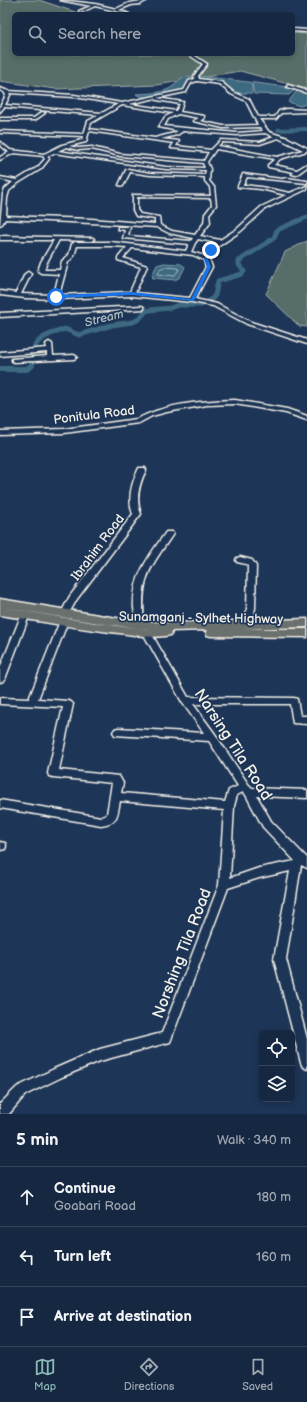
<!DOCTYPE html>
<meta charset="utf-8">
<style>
:root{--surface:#162841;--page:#1f3048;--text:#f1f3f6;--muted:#9ea6b1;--line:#35445a;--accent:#8bbbb9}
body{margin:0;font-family:"Balsamiq Sans",sans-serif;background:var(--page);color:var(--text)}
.controls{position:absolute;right:12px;bottom:12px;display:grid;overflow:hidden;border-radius:6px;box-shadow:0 2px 6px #0003}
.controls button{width:36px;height:36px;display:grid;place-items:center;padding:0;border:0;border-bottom:1px solid var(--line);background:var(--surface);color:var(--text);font:20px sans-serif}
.stop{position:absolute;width:12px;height:12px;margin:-9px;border:3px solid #1a73e8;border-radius:50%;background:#fff}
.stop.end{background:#1a73e8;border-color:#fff;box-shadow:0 1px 4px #0008}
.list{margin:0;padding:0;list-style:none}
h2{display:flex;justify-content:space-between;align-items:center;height:52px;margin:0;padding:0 16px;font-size:17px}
h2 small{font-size:13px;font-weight:400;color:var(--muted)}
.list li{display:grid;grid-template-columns:26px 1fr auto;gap:12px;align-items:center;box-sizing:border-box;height:60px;padding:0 16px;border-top:1px solid var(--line)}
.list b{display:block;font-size:15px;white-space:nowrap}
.list p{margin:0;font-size:13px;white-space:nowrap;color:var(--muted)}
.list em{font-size:13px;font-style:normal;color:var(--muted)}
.icon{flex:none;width:22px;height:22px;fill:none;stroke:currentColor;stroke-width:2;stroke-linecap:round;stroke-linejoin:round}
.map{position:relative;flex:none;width:307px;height:1114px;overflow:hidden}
.search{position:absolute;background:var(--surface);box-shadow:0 2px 6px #0003;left:12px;right:12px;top:12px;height:44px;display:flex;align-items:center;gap:10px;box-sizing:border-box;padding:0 14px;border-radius:6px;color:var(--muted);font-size:15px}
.sheet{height:232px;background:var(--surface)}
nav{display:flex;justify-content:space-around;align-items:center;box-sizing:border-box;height:56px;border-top:1px solid var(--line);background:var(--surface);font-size:11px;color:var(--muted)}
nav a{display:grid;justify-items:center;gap:2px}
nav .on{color:var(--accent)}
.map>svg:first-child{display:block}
</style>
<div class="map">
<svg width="307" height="1114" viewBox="0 0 307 1114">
<rect width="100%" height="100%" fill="#1d3557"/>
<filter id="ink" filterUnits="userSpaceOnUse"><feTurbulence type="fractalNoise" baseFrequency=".025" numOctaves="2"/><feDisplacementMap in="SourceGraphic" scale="8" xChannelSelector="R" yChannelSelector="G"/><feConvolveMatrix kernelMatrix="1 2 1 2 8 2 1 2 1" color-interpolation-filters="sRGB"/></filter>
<g filter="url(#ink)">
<!-- green -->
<path fill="#576d69" stroke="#a6afa8" d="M0 0H39L81 14H14V54H293V33L307 34V89L240 71 157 85 55 89 0 81Z
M307 241V327L299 326 266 294 285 252Z"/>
<!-- water -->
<path fill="#3d6981" stroke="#869faa" d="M200 76 287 87 295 90 289 95 254 94 252 84V93H232L226 85 200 79Z
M192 77 193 79C188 82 187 88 183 91 176 95 141 100 136 94 154 93 170 94 181 78Z
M297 91 307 93 306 104 300 106 288 102Z
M164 263 181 264 185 267 180 277 175 280 153 278 152 275 157 265Z"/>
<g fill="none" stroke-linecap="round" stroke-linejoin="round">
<!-- shore -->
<path stroke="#abbbbf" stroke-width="1" d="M165 267 178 268 179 270 174 276 158 274 160 269Z"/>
<!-- canal-far2 -->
<path stroke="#3d6981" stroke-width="4" d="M278 130 307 129"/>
<!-- canal-far1 -->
<path stroke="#3d6981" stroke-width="5" d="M32 366C32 361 31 355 33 350 37 337 53 333 65 329L79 335 112 325 133 322 139 319 146 311 150 310 170 308 178 305H201L212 299 215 295 218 281 242 274 244 271 239 265V261L274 238 277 230 307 217"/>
<!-- canal -->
<path stroke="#3d6981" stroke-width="6" d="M0 369H27L32 365"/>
<defs>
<path id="minor" d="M60 0 95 4 116 9 129 3 148 0 140 4 131 5 119 10 129 14 95 6 80 13 79 11 91 6Z
M293 29 307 30V32L293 31Z
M188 54H192L207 64 198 76 199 79 221 82 233 92 249 99 258 117H275L279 111 287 109 307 110V112L281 113 276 119H259L269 132 288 138 307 148V151L280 159 274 165 297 170 307 164V167L296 175 292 174 294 172 268 167V165L275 159 216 149 207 162 210 169 209 181 214 187 216 205 209 214 210 223 200 236 220 240 237 229 261 207 286 195 261 189 238 187V186L243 174 282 179 287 178 307 181V183L247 177 243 185 261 187 290 193 307 186V189L265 209 241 231 213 250 209 259 212 267 195 299 217 304 251 322 307 340V344L247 324 213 306 192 302 132 296 56 299 25 298 0 295V291L16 293 25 274 28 272 31 274 21 294 54 295 59 274 41 273 38 271 41 262 54 240H0V236L93 238 94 239 91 241 59 240 47 262 44 270H60L62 261 69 255 72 244 75 242H111L186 251 189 244 123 238 125 230 118 229V227H130L128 236H129L191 241 193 238 169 233 157 227 91 223 5 219 2 224 0 225 3 194 5 189 13 182 0 179V177L17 180 38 167 45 159 43 156 14 153 0 160V157L9 152 0 145V142L10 150 44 154 62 145 82 140 83 136 0 133V131L84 134 88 121 99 115 4 107 0 112V107L6 95 4 92 0 90V88L8 91 74 95 122 103 184 90 189 81 195 79 194 76 203 64ZM197 81 219 84 231 94 246 101 258 125 223 126 200 121 204 118V116L180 112 183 102 157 98 186 92 191 83ZM9 93 74 97 118 104 102 113 5 105 10 95ZM156 98 155 99 157 100 180 104 176 111 129 104ZM122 105 173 113 165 117 159 127 178 131 174 133 155 138 89 129 91 123ZM178 114 199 118 193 121 223 128 260 127 263 131 237 133 164 126 168 119ZM89 131 174 143 171 148 209 152 204 161 120 154 92 147 78 148 69 146 86 142ZM183 131 237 135 265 133 274 137 260 142 221 140 211 150 176 146 179 141 161 139 177 135ZM278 138 303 150 277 157 218 146 222 142 260 144ZM66 147 78 150 92 149 120 156 203 163 205 168 166 167 58 151ZM54 153 166 169 206 170 205 175 150 173 128 169 126 170 119 185 123 186 130 172 150 175 205 177V181L210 187 211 196 133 195V210L136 216 155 219V224L91 219 6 216 7 198 9 191 18 183 41 169 49 159 47 156ZM137 197 211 198 212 205 205 214 204 223 195 235 172 231 160 225 159 217 140 214 137 210ZM198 239 217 243 209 248 205 256 191 252 195 243ZM77 246H111L127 247 118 258V260L141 267 130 292 59 295 68 262 74 256ZM132 248 193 255 204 260 206 267 190 298 135 293 147 266 123 258Z
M288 85 307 91V93L287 87Z
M42 112 45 113 35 120H0V118H34Z
M142 306 144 307V309L0 317V313Z
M49 342 52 344 53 356 74 355 77 357 74 359 14 362 12 361V359L47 356V352L0 356V352L47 348 46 344Z
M235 400 287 409 307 416V420L286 413 235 404 207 405 167 412 152 416 139 423 64 433 0 435V431L64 429 137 419C167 403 202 401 235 400Z
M139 468H145L146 470C139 484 135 499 141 514L77 599 68 615H62L61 613 70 596 133 514C127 499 132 482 139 468Z
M166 532H172L173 534C148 571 140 578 144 624L143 626H137C134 621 135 614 134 608 132 577 149 556 166 532Z
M240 557 252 560 256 566 255 608 252 624 251 626H245L244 624 247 608 248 566 246 564 237 562 236 560 237 558Z
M25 613 29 616 5 679 3 681 0 682V668L21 616Z
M64 618 67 619 68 621 38 699 68 701 71 702 73 704 59 770 119 776 123 783 121 793 225 802 229 790 238 786 209 741 115 735 113 732 115 729 118 728 204 733 182 702 143 633 144 631H150L188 697 294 698 297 699 300 716H307V724L293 723 290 704H193L215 734 248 784 252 788 307 790V798L257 796 271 821 307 858V868L301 865 286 959 307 1039V1069L303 1067 301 1063 274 959 290 871 259 878 228 888 170 1042 100 1061 62 1077 25 1095 9 1114H0V1104L17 1087 54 1069 100 1049 162 1033 219 885 224 810 120 801C117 816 118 823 101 825L0 808V800L101 817 105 816 107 814 112 783 53 777 49 776 48 773 63 707 0 704V698L29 699 60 621 61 619ZM243 792 246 795 263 827 295 861 259 868 230 878 234 806 237 795Z
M0 842 5 843 6 846 5 849 1 850Z"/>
<path id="major" d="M0 599 117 618 165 623 307 619V627L242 629H307V637L211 636 207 635 206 632 207 630 172 631 171 635C154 639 136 635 119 633 79 629 40 621 0 615V607L95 623 147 629H149L117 626 0 607Z"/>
</defs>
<!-- minor casing -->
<use href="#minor" stroke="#f4f1e8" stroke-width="3"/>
<!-- major casing -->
<use href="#major" stroke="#f4f1e8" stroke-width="3"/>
<!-- minor -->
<use href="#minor" fill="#1d3557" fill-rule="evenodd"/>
<!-- major -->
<use href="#major" fill="#6b706d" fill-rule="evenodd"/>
</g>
</g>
<!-- route -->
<path fill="#1a73e8" d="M211 248 213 250 208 259 211 267 194 301 132 295 56 298 53 297 56 295 132 292 191 299 207 267 204 259Z"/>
<g text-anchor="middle" stroke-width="3.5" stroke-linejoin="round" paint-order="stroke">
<!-- far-water labels -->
<g font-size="12" font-style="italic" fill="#b4c1c4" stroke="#1d3557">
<text transform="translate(104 318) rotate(-14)" y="4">Stream</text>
</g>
<!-- street labels -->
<g font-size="13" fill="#f4f1e8" stroke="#1d3557">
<text transform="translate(94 414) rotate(-7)" y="5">Ponitula Road</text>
<text transform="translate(97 547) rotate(-53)" y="5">Ibrahim Road</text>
<text transform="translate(201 617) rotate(1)" y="5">Sunamganj - Sylhet Highway</text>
</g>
<!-- near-street labels -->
<g font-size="16" fill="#f4f1e8" stroke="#1d3557">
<text transform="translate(234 744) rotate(57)" y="6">Narsing Tila Road</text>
<text transform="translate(181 953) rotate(-69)" y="6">Norshing Tila Road</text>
</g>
</g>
</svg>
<div class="controls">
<button><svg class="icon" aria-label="locate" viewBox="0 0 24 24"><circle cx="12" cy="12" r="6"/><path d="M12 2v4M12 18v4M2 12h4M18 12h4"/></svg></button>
<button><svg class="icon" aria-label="layers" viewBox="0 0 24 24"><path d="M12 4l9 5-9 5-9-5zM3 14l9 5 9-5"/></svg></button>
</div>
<div class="stop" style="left:56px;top:297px"></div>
<div class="stop end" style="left:211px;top:250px"></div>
<div class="search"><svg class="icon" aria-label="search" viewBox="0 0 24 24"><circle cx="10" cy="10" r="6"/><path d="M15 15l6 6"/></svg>Search here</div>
</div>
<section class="sheet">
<h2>5 min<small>Walk · 340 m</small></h2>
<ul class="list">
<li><svg class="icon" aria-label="ahead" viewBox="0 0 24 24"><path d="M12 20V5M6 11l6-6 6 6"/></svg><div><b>Continue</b><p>Goabari Road</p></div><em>180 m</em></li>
<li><svg class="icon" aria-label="left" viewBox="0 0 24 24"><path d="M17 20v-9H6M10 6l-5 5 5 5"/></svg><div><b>Turn left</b></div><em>160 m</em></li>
<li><svg class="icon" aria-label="arrive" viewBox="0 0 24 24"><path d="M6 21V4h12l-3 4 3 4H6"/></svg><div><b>Arrive at destination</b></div></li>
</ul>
</section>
<nav>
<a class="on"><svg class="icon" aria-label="map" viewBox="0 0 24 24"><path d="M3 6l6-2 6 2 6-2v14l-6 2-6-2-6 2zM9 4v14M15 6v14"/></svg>Map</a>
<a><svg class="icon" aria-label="directions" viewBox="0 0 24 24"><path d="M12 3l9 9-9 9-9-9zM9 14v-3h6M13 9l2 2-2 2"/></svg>Directions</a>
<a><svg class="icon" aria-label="saved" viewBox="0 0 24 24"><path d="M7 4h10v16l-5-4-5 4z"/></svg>Saved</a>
</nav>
